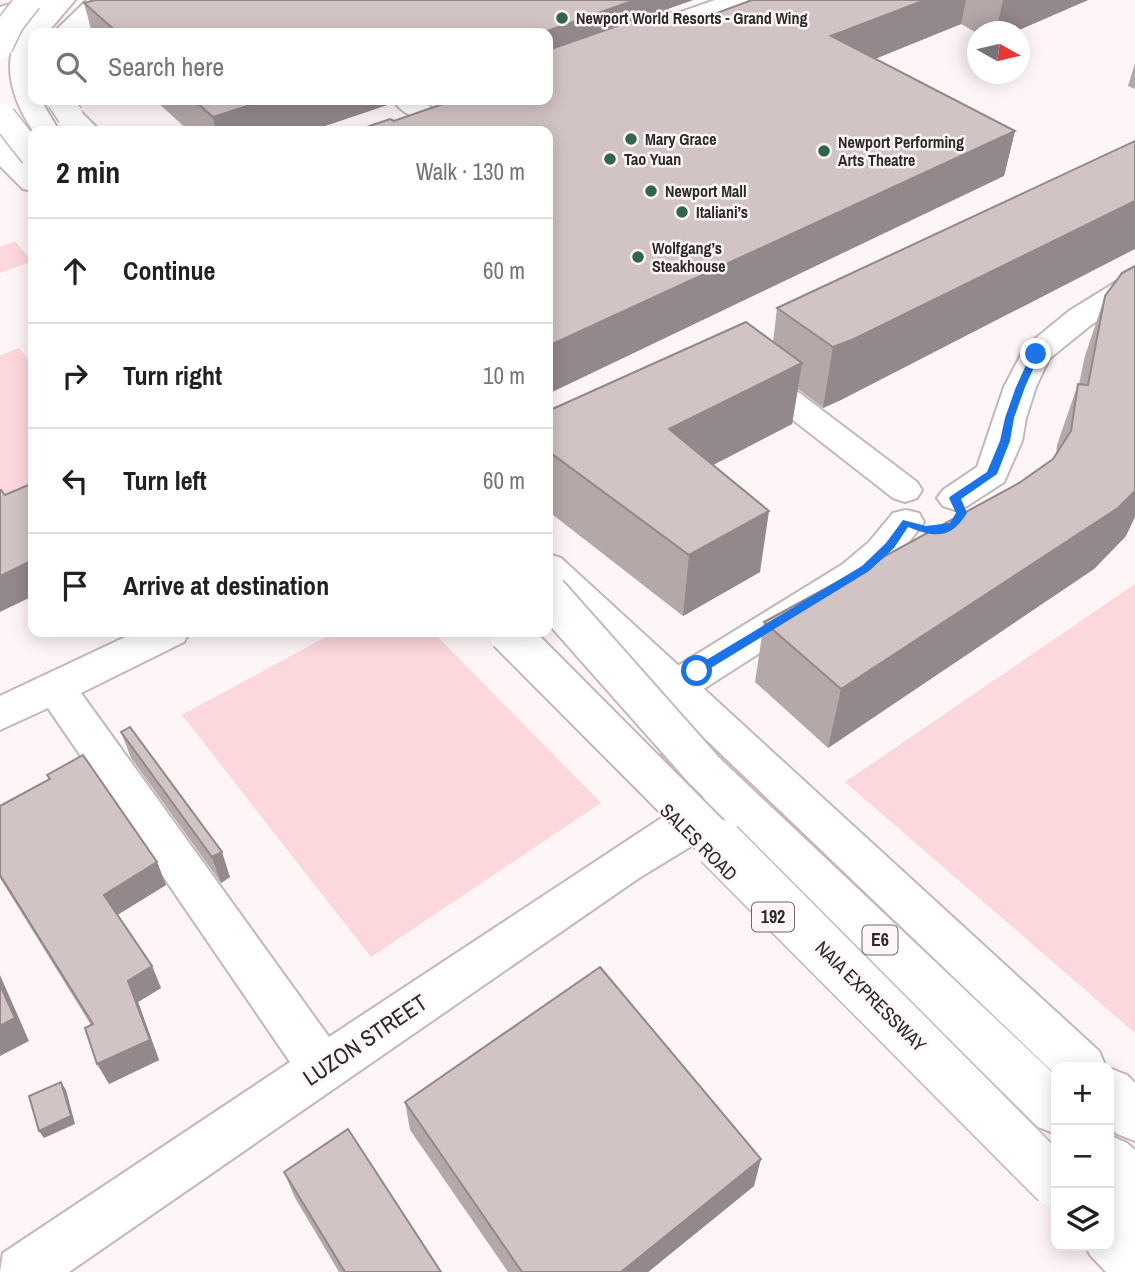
<!DOCTYPE html>
<meta charset="utf-8">
<style>
:root{--surface:#fff;--page:#f6f6f6;--text:#202124;--muted:#757577;--line:#e0e0e0}
body{margin:0;font-family:"Archivo Narrow",sans-serif;background:var(--page);color:var(--text)}
.controls{position:absolute;right:21px;bottom:21px;display:grid;overflow:hidden;border-radius:14px;box-shadow:0 4px 18px #0003}
.controls button{width:63px;height:63px;display:grid;place-items:center;padding:0;border:0;border-bottom:2px solid var(--line);background:var(--surface);color:var(--text);font:35px sans-serif}
.compass{position:absolute;left:967px;top:21px;width:63px;height:63px;border-radius:50%;background:var(--surface);box-shadow:0 4px 18px #0003;rotate:98deg}
.stop{position:absolute;width:21px;height:21px;margin:-16px;border:5px solid #1a73e8;border-radius:50%;background:#fff}
.stop.end{background:#1a73e8;border-color:#fff;box-shadow:0 2px 7px #0008}
.list{margin:0;padding:0;list-style:none}
h2{display:flex;justify-content:space-between;align-items:center;height:91px;margin:0;padding:0 28px;font-size:30px}
h2 small{font-size:23px;font-weight:400;color:var(--muted)}
.list li{display:grid;grid-template-columns:46px 1fr auto;gap:21px;align-items:center;box-sizing:border-box;height:105px;padding:0 28px;border-top:2px solid var(--line)}
.list b{display:block;font-size:26px;white-space:nowrap}
.list em{font-size:23px;font-style:normal;color:var(--muted)}
.icon{flex:none;width:38px;height:38px;fill:none;stroke:currentColor;stroke-width:2;stroke-linecap:round;stroke-linejoin:round}
.map{position:relative;flex:none;width:1135px;height:1272px;overflow:hidden}
.search{position:absolute;background:var(--surface);box-shadow:0 4px 18px #0003;left:28px;top:28px;width:525px;height:77px;display:flex;align-items:center;gap:18px;box-sizing:border-box;padding:0 24px;border-radius:14px;color:var(--muted);font-size:26px}
.panel{position:absolute;background:var(--surface);box-shadow:0 4px 18px #0003;left:28px;top:126px;width:525px;height:511px;border-radius:14px}
.map>svg:first-child{display:block}
</style>
<div class="map">
<svg width="1135" height="1272" viewBox="0 0 1135 1272">
<rect width="100%" height="100%" fill="#fef5f6"/>
<!-- green -->
<path fill="#fcd8dc" d="M15 241 32 261 0 273V247Z
M19 348 33 366V489L0 503V355Z
M1135 584V1033L845 782Z
M335 632H433L601 803 371 957 182 715Z"/>
<g fill="none" stroke-linecap="round" stroke-linejoin="round">
<defs>
<path id="minor" d="M23 0H59L56 5 0 21V7Z
M715 0H748L745 5 548 74V59Z
M393 100H422L436 112 432 117C417 121 401 113 393 100Z
M1135 274V296L1091 325 1049 359 1036 387 1026 418 1022 441 1004 482 967 506 955 510 943 506 937 498 943 490 977 467 1004 387 1025 347 1069 311 1124 277Z
M754 364 765 367 917 482 922 490 917 498 905 502 893 498 743 381 738 374 743 367Z
M906 510 919 513 924 522 895 561 869 583 691 697 677 701 663 697 657 686 663 675 843 564 869 542 893 513Z
M136 632H189L184 642 81 693 329 1037 669 813 711 794 726 799 732 812 726 825 639 878 69 1272H0L3 1253 290 1062 48 708 0 730V696Z"/>
<path id="major" d="M52 0H75L47 33H33V40L27 38 23 33Z
M107 0H132L96 33H70Z
M5 115 14 118 18 123 17 153 33 168V191L23 189 0 166V116Z
M548 554 561 558 1099 1051 1106 1067H1056V1075L548 588Z
M1109 1068 1127 1075 1135 1083V1141L1117 1134 1109 1126Z
M1109 1179 1128 1186 1135 1194V1258L1116 1250 1109 1242Z"/>
<path id="highway" d="M39 0H62L40 33H33V100H41L59 131H33C2 84 1 44 39 0Z
M87 0H112L78 33H53Z
M70 107 79 110 100 131H72L57 115 61 110Z
M680 731 695 735 1056 1076V1134L1038 1127 665 759 659 747 665 735Z
M1109 1135 1127 1143 1135 1150V1212L1117 1204 1109 1197Z
M1109 1209 1128 1217 1135 1224V1272H1106L1090 1255 1086 1246H1109Z"/>
</defs>
<!-- minor casing -->
<use href="#minor" stroke="#c5b7b9" stroke-width="4"/>
<!-- major casing -->
<use href="#major" stroke="#c5b7b9" stroke-width="4"/>
<!-- highway casing -->
<use href="#highway" stroke="#c5b7b9" stroke-width="4"/>
<!-- minor -->
<use href="#minor" fill="#fff" fill-rule="evenodd"/>
<!-- major -->
<use href="#major" fill="#fff" fill-rule="evenodd"/>
<!-- highway -->
<use href="#highway" fill="#fff" fill-rule="evenodd"/>
<defs>
<path id="highway-bridge-far2" d="M0 46 11 23 29 0
M60 100 70 115
M3 117 33 155"/>
<path id="highway-bridge-far1" d="M548 594 703 769
M508 632 721 846"/>
<path id="highway-bridge" d="M719 844 1056 1183"/>
</defs>
<!-- highway-bridge-far2 casing -->
<use href="#highway-bridge-far2" stroke="#c5b7b9" stroke-width="28" stroke-linecap="butt"/>
<!-- highway-bridge-far1 casing -->
<use href="#highway-bridge-far1" stroke="#c5b7b9" stroke-width="43" stroke-linecap="butt"/>
<!-- highway-bridge casing -->
<use href="#highway-bridge" stroke="#c5b7b9" stroke-width="52" stroke-linecap="butt"/>
<!-- highway-bridge-far2 -->
<use href="#highway-bridge-far2" stroke="#fff" stroke-width="25"/>
<!-- highway-bridge-far1 -->
<use href="#highway-bridge-far1" stroke="#fff" stroke-width="39"/>
<!-- highway-bridge -->
<use href="#highway-bridge" stroke="#fff" stroke-width="49"/>
</g>
<!-- wall -->
<path fill="#b5a8a9" d="M95 0H693L667 9 690 23 752 0H1088L1014 32H977V33L961 24 875 59 1015 131 1004 176 394 121 548 100V33H92L84 3Z
M1135 63V89L1128 86Z
M155 100H402L310 131H189Z
M1135 141 843 399 823 408 798 389 792 424 713 465 760 572 683 616 548 511V411L773 342 777 308Z
M1105 296 1126 536 1094 569 828 748 755 682 764 622 1019 483 1053 459 1056 454 1057 445 1078 384H1079L1085 356Z
M121 732 230 877 221 883 131 758Z
M47 775 157 862 166 885 117 915 152 966 161 988 138 1002 159 1060 109 1084 91 1025 0 878V806L49 779Z
M405 1102 754 1186 648 1272H508L410 1130Z
M284 1172 441 1272H339L295 1198Z"/>
<!-- shaded-wall -->
<path fill="#93888a" d="M620 0H693L642 18 548 73V33H546L547 31Z
M925 0H966L961 24 825 79 831 36Z
M1003 0H1088L1014 32H996Z
M266 100H402L310 131H216L213 117Z
M1015 131 1004 176 548 394V346Z
M1135 201V249L843 399 823 408 833 347Z
M802 363 792 424 665 490 669 429Z
M1135 491V517L1126 536 1094 569 828 748 841 689Z
M769 511 760 572 683 616 689 555Z
M33 560V596L0 612V576Z
M222 852 230 877 221 883 212 857Z
M157 862 166 885 114 917 104 895Z
M152 966 161 988 138 1002 159 1060 109 1084 97 1064 128 981Z
M0 975 29 1041 0 1056Z
M61 1082 66 1090 75 1124 44 1138 39 1131Z
M761 1159 754 1186 648 1272H621Z"/>
<!-- building -->
<path fill="#d2c3c5" stroke="#93888a" stroke-width="2" d="M95 0H635L547 31 546 33H118L84 3Z
M752 0H925L831 36 1015 131 548 346V131H355L390 119 394 121 454 100H548V50L666 9 690 23Z
M194 100H266L213 117Z
M1135 141V201L854 339 833 347 777 308Z
M1135 266V491L1118 508 841 689 764 622 1019 483 1053 459 1071 431 1078 384 1088 385 1105 296 1122 273Z
M746 322 802 363 669 429 769 511 689 555 548 451V411Z
M33 483V560L0 576V490H1L5 495Z
M130 727 222 852 212 857 121 732Z
M83 755 157 862 104 895 152 966 128 981 150 1040 97 1064 85 1028 93 1024 0 875V806L50 779 47 775Z
M600 967 761 1159 621 1272H522L405 1102Z
M0 985 15 1018 0 1026Z
M61 1082 71 1116 39 1131 29 1096Z
M348 1129 441 1272H345L284 1172Z"/>
<!-- route -->
<path fill="#1a73e8" d="M1032 352 1040 354 1025 387 1014 418 1010 441 997 474 961 499 967 513C951 539 935 538 908 527L894 548 869 571 701 674H693V668L862 566 886 543 903 520 926 526 950 523 956 513 949 498 951 496 987 472 1000 441 1005 418 1016 387Z"/>
<!-- markers -->
<g fill="#31664b" stroke="#fef5f6" stroke-width="2.5">
<circle cx="562" cy="18" r="7"/>
<circle cx="631" cy="139" r="7"/>
<circle cx="824" cy="151" r="7"/>
<circle cx="610" cy="159" r="7"/>
<circle cx="651" cy="191" r="7"/>
<circle cx="682" cy="212" r="7"/>
<circle cx="638" cy="257" r="7"/>
</g>
<g text-anchor="middle" stroke-width="5" stroke-linejoin="round" paint-order="stroke">
<!-- far-poi labels -->
<g font-size="16" font-weight="bold" fill="#2d2829" stroke="#fef5f6" text-anchor="start">
<text x="576" y="24">Newport World Resorts - Grand Wing</text>
<text x="645" y="145">Mary Grace</text>
<text x="838" y="148">Newport Performing<tspan x="838" dy="18">Arts Theatre</tspan></text>
<text x="624" y="165">Tao Yuan</text>
<text x="665" y="197">Newport Mall</text>
<text x="696" y="218">Italiani’s</text>
<text x="652" y="254">Wolfgang’s<tspan x="652" dy="18">Steakhouse</tspan></text>
</g>
<!-- shield labels -->
<g fill="#fef5f6" stroke="#6c6666" stroke-width="2">
<rect x="752" y="902.5" width="42" height="29" rx="5"/>
<rect x="862.5" y="925.5" width="35" height="29" rx="5"/>
</g>
<g font-size="18" font-weight="bold" fill="#2d2829">
<text x="773" y="923">192</text>
<text x="880" y="946">E6</text>
</g>
<!-- street labels -->
<g font-size="19" fill="#2d2829" stroke="#fef5f6">
<text transform="translate(699 842) rotate(45)" y="7">SALES ROAD</text>
<text transform="translate(871 996) rotate(45)" y="7">NAIA EXPRESSWAY</text>
</g>
<!-- near-street labels -->
<g font-size="23" fill="#2d2829" stroke="#fef5f6">
<text transform="translate(365 1040) rotate(-34)" y="8">LUZON STREET</text>
</g>
</g>
</svg>
<div class="controls">
<button>+</button>
<button>−</button>
<button><svg class="icon" aria-label="layers" viewBox="0 0 24 24"><path d="M12 4l9 5-9 5-9-5zM3 14l9 5 9-5"/></svg></button>
</div>
<svg class="compass" viewBox="-18 -18 36 36"><path d="M0-13l5 13h-10z" fill="#e53935"/><path d="M0 13l5-13h-10z" fill="#757577"/></svg>
<div class="stop" style="left:697px;top:671px"></div>
<div class="stop end" style="left:1036px;top:354px"></div>
<div class="search"><svg class="icon" aria-label="search" viewBox="0 0 24 24"><circle cx="10" cy="10" r="6"/><path d="M15 15l6 6"/></svg>Search here</div>
<section class="panel">
<h2>2 min<small>Walk · 130 m</small></h2>
<ul class="list">
<li><svg class="icon" aria-label="ahead" viewBox="0 0 24 24"><path d="M12 20V5M6 11l6-6 6 6"/></svg><div><b>Continue</b></div><em>60 m</em></li>
<li><svg class="icon" aria-label="right" viewBox="0 0 24 24"><path d="M7 20v-9h11M14 6l5 5-5 5"/></svg><div><b>Turn right</b></div><em>10 m</em></li>
<li><svg class="icon" aria-label="left" viewBox="0 0 24 24"><path d="M17 20v-9H6M10 6l-5 5 5 5"/></svg><div><b>Turn left</b></div><em>60 m</em></li>
<li><svg class="icon" aria-label="arrive" viewBox="0 0 24 24"><path d="M6 21V4h12l-3 4 3 4H6"/></svg><div><b>Arrive at destination</b></div></li>
</ul>
</section>
</div>
